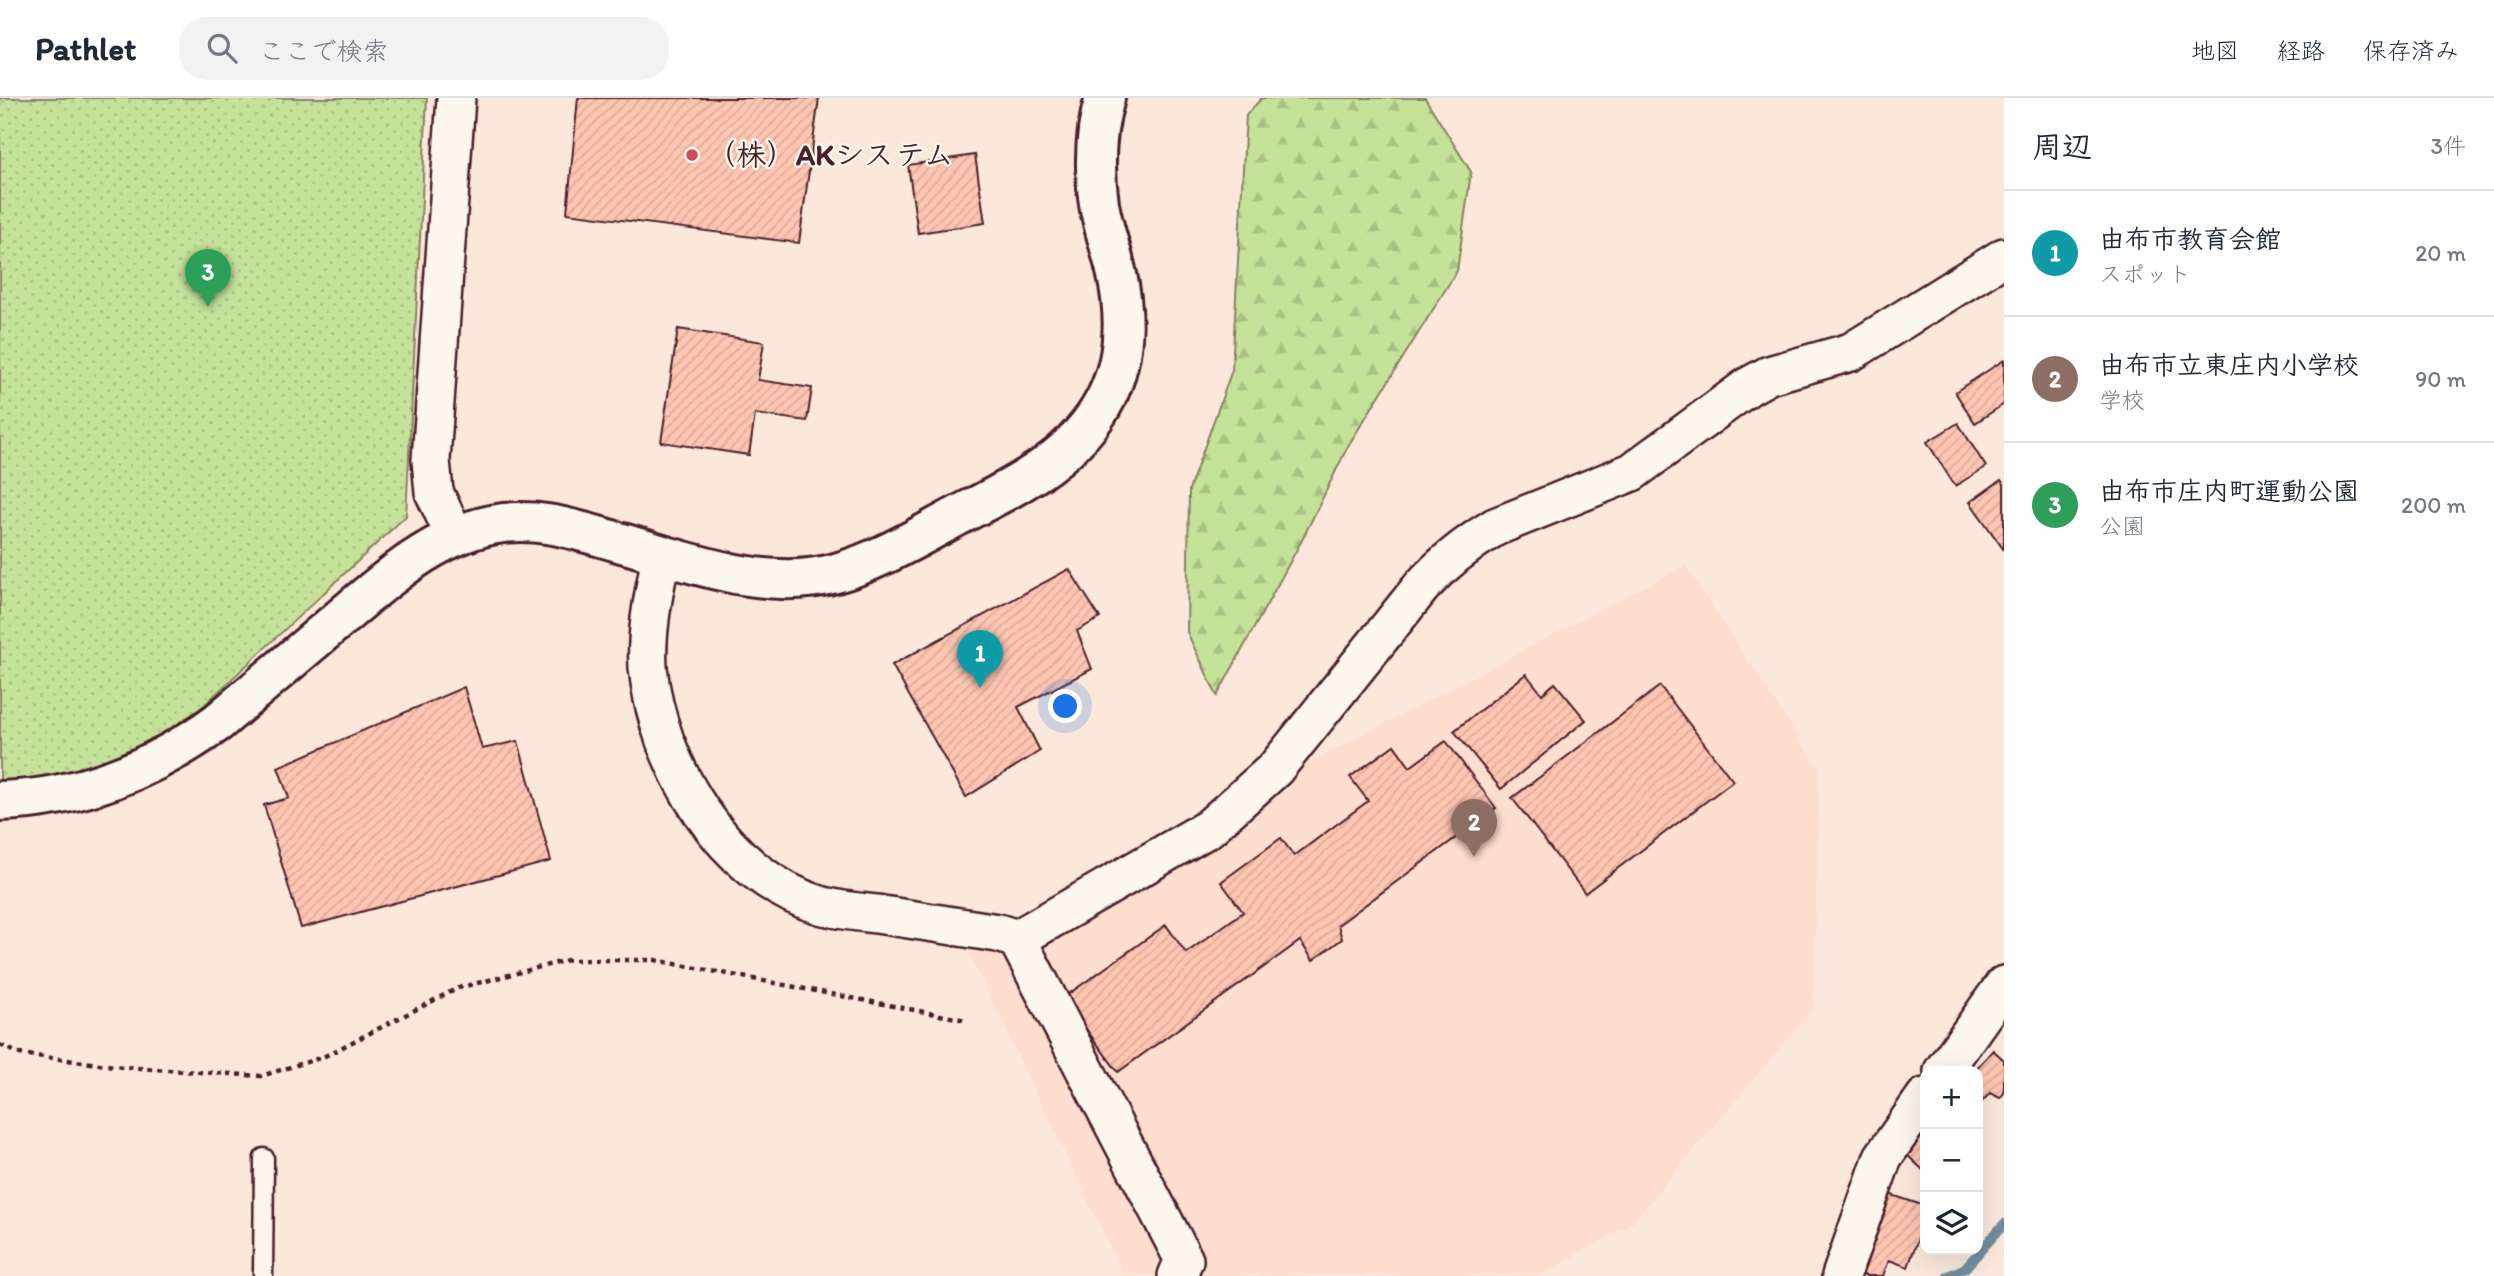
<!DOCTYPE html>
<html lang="ja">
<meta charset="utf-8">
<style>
:root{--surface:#fff;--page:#f2f2f3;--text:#1f2937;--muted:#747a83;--line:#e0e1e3;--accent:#0f766e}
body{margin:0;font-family:Itim,"Klee One",sans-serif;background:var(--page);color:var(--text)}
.controls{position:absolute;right:21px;bottom:21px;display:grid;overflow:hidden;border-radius:14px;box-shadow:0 7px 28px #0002}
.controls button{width:63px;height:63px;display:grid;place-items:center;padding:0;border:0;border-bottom:2px solid var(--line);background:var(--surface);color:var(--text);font:35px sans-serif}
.you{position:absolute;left:1066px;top:609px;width:24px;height:24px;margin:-18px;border:5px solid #fff;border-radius:50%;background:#1a73e8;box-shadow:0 0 0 10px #1a73e833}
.badge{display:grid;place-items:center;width:46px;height:46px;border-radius:50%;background:var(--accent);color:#fff;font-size:23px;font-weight:700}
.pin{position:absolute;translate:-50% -58px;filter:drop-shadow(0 2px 4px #0008)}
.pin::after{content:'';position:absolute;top:37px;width:24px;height:21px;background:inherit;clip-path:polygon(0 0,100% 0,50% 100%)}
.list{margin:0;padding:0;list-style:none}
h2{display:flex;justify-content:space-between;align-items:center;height:91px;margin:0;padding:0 28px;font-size:30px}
h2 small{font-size:23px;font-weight:400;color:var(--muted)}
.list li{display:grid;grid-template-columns:46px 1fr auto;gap:21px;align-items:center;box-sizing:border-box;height:126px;padding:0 28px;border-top:2px solid var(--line)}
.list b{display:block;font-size:26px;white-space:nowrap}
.list p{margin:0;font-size:23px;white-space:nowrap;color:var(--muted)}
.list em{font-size:23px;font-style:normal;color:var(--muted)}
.icon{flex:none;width:38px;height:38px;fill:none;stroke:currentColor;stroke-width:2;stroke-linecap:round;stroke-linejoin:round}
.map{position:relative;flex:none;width:2004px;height:1178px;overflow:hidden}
header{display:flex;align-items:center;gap:42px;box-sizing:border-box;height:98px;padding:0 35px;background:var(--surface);border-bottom:2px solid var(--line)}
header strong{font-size:33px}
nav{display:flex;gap:38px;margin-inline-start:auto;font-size:24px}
.search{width:490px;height:63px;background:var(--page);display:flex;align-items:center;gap:18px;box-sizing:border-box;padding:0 24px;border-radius:28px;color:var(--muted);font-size:26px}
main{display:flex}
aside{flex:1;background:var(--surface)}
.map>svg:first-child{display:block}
</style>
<header>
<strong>Pathlet</strong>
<div class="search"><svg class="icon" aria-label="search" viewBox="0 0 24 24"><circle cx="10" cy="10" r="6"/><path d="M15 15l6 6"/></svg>ここで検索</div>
<nav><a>地図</a><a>経路</a><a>保存済み</a></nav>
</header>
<main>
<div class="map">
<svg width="2004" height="1178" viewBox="0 0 2004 1178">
<defs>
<pattern id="forest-firs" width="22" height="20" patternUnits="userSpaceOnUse" patternTransform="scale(1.75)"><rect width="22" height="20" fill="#c5e299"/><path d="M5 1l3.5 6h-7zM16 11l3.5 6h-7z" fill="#abc184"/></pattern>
<pattern id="park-dots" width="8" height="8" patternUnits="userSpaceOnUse" patternTransform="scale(1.75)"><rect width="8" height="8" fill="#c5e299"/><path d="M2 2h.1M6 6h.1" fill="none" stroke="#abc184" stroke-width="1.8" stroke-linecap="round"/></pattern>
<pattern id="building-hatch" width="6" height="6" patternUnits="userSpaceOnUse" patternTransform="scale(1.75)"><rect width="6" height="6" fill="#fec6b2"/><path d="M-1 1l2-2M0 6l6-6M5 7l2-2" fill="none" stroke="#dbaa99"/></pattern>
</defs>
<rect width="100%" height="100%" fill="#fce8db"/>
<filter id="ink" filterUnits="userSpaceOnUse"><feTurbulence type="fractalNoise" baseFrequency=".0143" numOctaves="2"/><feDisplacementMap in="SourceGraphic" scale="14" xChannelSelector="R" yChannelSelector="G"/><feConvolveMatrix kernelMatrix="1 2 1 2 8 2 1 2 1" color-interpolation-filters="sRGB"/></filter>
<g filter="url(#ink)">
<!-- built -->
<path fill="#fddecf" d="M1685 467 1819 671 1813 911 1632 1125 1539 1178H1124L965 847Z"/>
<!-- forest -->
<path fill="url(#forest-firs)" stroke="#888062" stroke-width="2" d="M1262 0H1425L1471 74 1457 173 1348 348 1303 440 1217 598 1187 534 1189 392 1232 272 1246 17Z"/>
<!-- park -->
<path fill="url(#park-dots)" stroke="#888062" stroke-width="2" d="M0 0H427L406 418 203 608 157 643 110 666 62 680 0 689Z"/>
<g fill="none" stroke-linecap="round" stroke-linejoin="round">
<!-- stream -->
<path stroke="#718d9e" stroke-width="10" d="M1948 1178 1965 1170 2004 1126"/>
</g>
<!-- building -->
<path fill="url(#building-hatch)" stroke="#4a1f2b" stroke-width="2" d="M578 0H819L799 145 567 115Z
M975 57 985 125 918 135 908 67Z
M678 231 764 244 758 282 812 290 807 323 755 316 749 357 661 344Z
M2004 262V306L1975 325 1955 294Z
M1958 325 1986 369 1955 388 1927 344Z
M2001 382 2004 386V452L1970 404Z
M1069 471 1100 520 1077 533 1092 571 1018 609 1040 653 966 699 892 567Z
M1526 576 1542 596 1555 585 1586 622 1501 691 1454 633Z
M1660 588 1733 683 1585 795 1512 700Z
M464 589 482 651 518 643 551 763 301 830 264 707 289 700 278 669Z
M1446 643 1496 710 1338 827 1342 841 1313 862 1300 843 1118 974 1063 900 1166 827 1186 855 1243 814 1221 784 1281 740 1294 758 1368 703 1350 679 1394 647 1410 669Z
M1993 952 2004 962V995L2000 1000 1990 995 1978 1008V973H1974Z
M1925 1035V1070L1923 1072 1906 1056Z
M1886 1095 1925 1108V1137L1920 1135 1908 1169 1889 1162 1883 1178H1866L1858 1175Z"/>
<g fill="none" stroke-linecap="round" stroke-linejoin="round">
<defs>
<path id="service" d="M263 1178 264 1060"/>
<path id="minor" d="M455 439 434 394 431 362 456 0
M658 474C652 505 646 537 648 569 657 665 723 778 820 807 840 813 862 814 883 817 921 823 960 829 998 835L1017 841 1184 1162 1177 1178
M1017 841 1209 730 1275 671 1422 488C1444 464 1467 446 1495 429L1632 374 1749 288 1769 277 1851 254 2004 159
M1943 973 2004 887
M1841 1178 1883 1059 1925 999"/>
<path id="tertiary" d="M0 703C79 701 154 671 218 624 253 594 289 564 324 534 373 493 427 440 491 427 535 418 573 431 615 443 685 462 763 495 836 475 883 462 926 434 969 412 1022 385 1078 356 1106 300 1125 262 1126 218 1117 177 1112 153 1103 130 1099 106 1094 71 1095 33 1105 0"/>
</defs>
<!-- service casing -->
<use href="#service" stroke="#4a1f2b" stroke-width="23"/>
<!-- minor casing -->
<use href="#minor" stroke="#4a1f2b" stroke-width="42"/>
<!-- tertiary casing -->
<use href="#tertiary" stroke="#4a1f2b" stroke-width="44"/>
<!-- path -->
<path stroke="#4a1f2b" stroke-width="4.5" stroke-dasharray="5 5" stroke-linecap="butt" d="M0 947 20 956 123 969 261 978 323 959 458 890 568 862H655L966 922"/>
<!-- service -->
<use href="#service" stroke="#fbf7ec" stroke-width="18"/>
<!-- minor -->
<use href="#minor" stroke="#fbf7ec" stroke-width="37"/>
<!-- tertiary -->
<use href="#tertiary" stroke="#fbf7ec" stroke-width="38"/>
</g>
</g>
<!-- markers -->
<circle fill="#d1495b" stroke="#fbf7ec" stroke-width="2.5" cx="692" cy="57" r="7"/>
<g text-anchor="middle" stroke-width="5" stroke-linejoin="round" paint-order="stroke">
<!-- poi labels -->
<g font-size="30" font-weight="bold" fill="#4a1f2b" stroke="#fbf7ec" text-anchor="start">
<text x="706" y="67">（株）AKシステム</text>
</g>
</g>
</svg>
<div class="controls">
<button>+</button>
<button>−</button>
<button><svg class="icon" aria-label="layers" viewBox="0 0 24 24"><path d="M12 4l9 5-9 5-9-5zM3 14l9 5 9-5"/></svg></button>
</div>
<div class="you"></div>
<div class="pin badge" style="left:980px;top:590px;background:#0f9aa8">1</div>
<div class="pin badge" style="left:1474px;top:759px;background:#8d6e63">2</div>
<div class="pin badge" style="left:208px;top:209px;background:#2e9e5b">3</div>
</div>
<aside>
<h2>周辺<small>3件</small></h2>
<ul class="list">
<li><span class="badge" style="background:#0f9aa8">1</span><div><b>由布市教育会館</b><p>スポット</p></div><em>20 m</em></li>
<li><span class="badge" style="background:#8d6e63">2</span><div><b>由布市立東庄内小学校</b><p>学校</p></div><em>90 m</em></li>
<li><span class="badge" style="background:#2e9e5b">3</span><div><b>由布市庄内町運動公園</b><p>公園</p></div><em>200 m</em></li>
</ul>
</aside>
</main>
